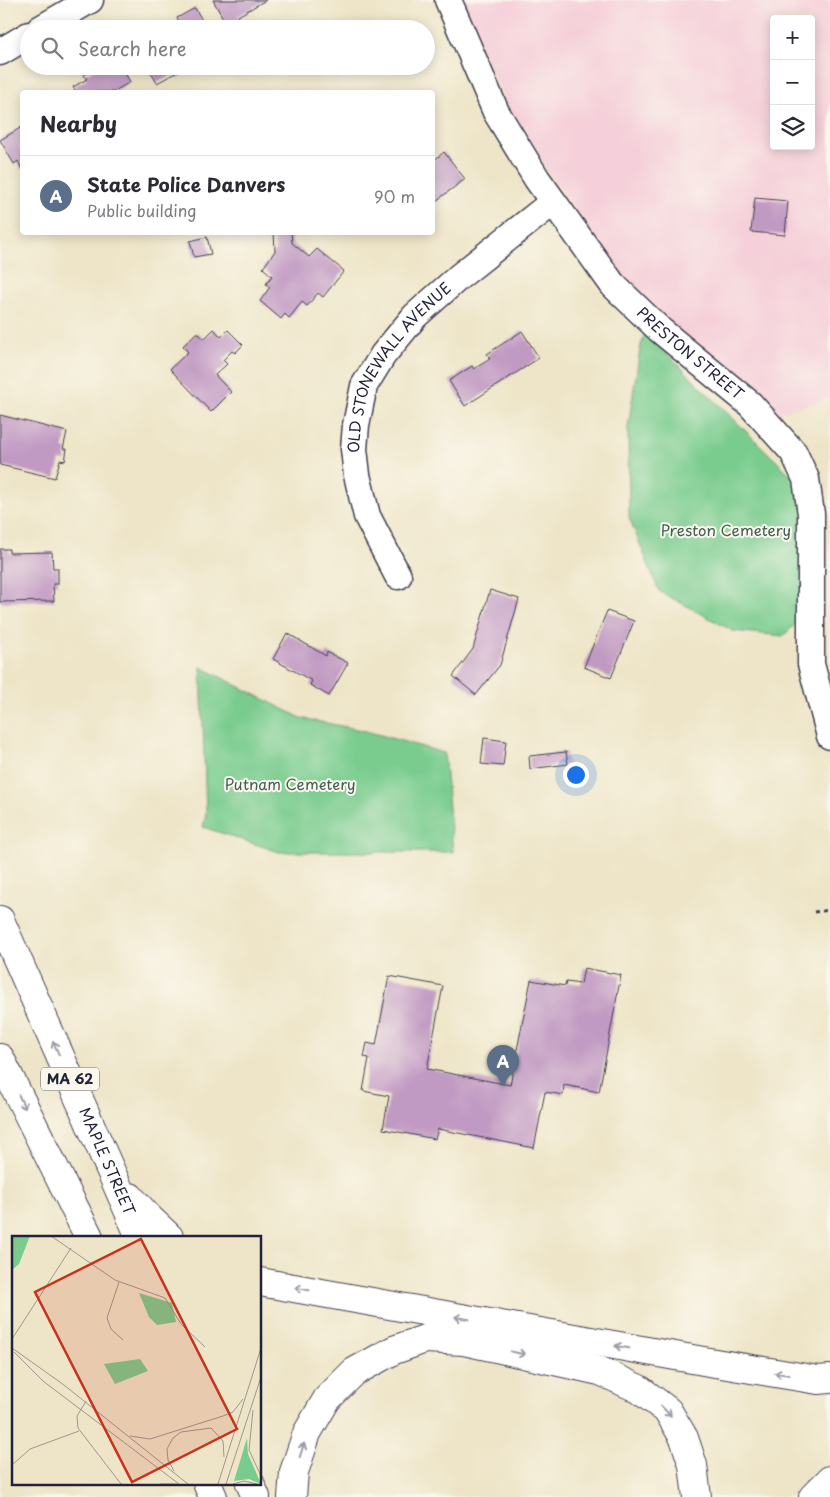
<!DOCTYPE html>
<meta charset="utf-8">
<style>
:root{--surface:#fff;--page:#f7f7f7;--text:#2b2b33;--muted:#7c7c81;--line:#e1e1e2;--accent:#d93025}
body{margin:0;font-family:"Playpen Sans",sans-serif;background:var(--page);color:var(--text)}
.controls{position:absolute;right:15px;top:15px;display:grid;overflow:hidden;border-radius:5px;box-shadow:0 2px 12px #0003}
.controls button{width:45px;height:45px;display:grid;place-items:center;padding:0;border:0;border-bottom:1px solid var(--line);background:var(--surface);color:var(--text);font:25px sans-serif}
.you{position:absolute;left:575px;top:774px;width:18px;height:18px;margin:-12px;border:4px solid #fff;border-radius:50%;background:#1a73e8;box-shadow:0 0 0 8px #1a73e833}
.badge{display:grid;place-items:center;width:32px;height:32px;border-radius:50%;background:var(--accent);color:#fff;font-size:16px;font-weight:700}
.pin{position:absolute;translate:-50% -41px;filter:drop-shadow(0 1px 2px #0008)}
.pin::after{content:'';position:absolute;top:26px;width:18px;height:15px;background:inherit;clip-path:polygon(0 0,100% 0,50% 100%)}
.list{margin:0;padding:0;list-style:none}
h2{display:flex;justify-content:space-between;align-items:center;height:65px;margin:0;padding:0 20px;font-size:21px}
h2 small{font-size:16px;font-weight:400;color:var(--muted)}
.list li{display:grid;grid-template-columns:32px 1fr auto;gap:15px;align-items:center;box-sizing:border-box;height:80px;padding:0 20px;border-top:1px solid var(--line)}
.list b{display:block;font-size:19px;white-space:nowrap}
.list p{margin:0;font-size:16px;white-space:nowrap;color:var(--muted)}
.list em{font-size:16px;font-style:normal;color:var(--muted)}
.icon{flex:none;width:28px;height:28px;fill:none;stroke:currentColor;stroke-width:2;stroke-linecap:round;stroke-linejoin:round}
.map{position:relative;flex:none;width:830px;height:1497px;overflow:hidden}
.search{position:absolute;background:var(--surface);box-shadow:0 2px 12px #0003;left:20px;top:20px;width:415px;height:55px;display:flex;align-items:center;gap:12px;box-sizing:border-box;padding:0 18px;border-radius:28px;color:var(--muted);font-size:19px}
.panel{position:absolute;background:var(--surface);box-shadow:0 2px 12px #0003;left:20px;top:90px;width:415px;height:145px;border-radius:5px}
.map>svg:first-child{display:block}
</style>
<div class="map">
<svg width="830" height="1497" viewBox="0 0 830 1497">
<rect width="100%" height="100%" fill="#fbf7ec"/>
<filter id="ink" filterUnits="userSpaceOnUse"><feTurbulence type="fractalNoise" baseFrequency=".02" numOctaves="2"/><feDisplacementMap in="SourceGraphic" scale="10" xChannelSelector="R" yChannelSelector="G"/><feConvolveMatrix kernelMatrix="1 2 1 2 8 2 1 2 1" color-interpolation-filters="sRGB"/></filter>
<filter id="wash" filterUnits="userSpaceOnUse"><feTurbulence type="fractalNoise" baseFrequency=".0096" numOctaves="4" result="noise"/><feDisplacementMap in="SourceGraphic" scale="20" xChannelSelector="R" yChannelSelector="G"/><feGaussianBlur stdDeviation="1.12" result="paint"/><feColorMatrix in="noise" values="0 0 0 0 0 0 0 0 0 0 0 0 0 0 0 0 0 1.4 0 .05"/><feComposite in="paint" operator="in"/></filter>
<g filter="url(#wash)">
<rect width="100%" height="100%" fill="#eee5c8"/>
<!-- built -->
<path fill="#f5cfd9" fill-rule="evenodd" d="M456 0H830V398L777 414 747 384 679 331 636 295 523 137ZM774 19H811V146H774Z"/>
<!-- green -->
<path fill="#79cc8e" stroke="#4e7764" d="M645 332 818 502 803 617 783 636 733 631 659 591 629 517 628 427 640 349Z
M201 667 301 718 366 731 444 753 453 852H279L203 827 206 814Z"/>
<g id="blocks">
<!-- building -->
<path fill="#c19ac3" d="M213 0H266L238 16 245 27 241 29H229Z
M195 8 207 29H169L180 23 177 18Z
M98 66H121L130 82 113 92H76L73 87 87 79 84 75Z
M147 66H179L181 70 157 83Z
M22 127V170L18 161 14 164 0 140Z
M444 152 465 179 432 204V162Z
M755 198 788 201 785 235 751 232Z
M274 232H291L292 243 309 257 317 249 344 271 323 297 318 293 307 306 302 302 289 318 285 314 281 319 260 301 270 287 266 284 272 276 263 268 275 251Z
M207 237 211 254 194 257 190 241Z
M214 329 221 337 228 330 243 345 235 353 232 351 223 360 227 364 215 375 231 392 211 412 170 369 188 352 183 346 197 332 204 339Z
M522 331 539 358 465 406 449 381 472 366 474 369 490 359 487 354Z
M0 415 67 432 63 449H67L65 461 60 460 55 478 0 465Z
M0 549H9V553L52 552 53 568H58V584H53L54 601 0 602Z
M490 590 519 599 500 665 476 695 453 676 473 649Z
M607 611 634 621 611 678 584 667Z
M287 633 326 656 327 652 348 663 329 696 310 685 312 681 273 659Z
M484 738 506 741 503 766 481 764Z
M566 752 568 764 530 769 529 756Z
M584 968 621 975 599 1092 564 1085 563 1095 545 1092 534 1148 438 1129 435 1139 383 1129 389 1096 363 1091 369 1058 364 1057 367 1043 376 1045 389 976 443 986 427 1069 510 1085 531 980 565 986 566 982 581 984Z"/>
</g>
</g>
<g filter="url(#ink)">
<use href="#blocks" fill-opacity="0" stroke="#413f50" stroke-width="1"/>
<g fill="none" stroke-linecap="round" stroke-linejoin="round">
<defs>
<g id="minor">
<path id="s1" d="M448 0 496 112 537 179 613 285 660 330 750 404 794 453 806 479 811 514V664L830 736"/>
<path d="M40 29 90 0"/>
<path d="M0 52 29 35"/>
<path id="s2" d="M398 576 367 516 357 475 354 449 356 425 364 386 383 355 415 316 460 276 553 202"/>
</g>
<g id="major">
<path id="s3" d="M0 920 140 1237"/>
<path d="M0 1058 89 1237"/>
<path d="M130 1197 150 1219 169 1237"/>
<path d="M260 1282 709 1362 818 1380 830 1379"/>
<path d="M207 1483 213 1497"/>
<path d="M250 1483 256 1497"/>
<path d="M292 1497 294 1472 307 1433 327 1399 354 1372 394 1350 425 1339 464 1341 600 1371 639 1389 668 1411 684 1438 693 1465 697 1497"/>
<path d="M813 1497 830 1480"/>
</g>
</defs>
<!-- minor casing -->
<use href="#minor" stroke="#413f50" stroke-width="29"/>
<!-- major casing -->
<use href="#major" stroke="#413f50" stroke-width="30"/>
<!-- path -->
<path stroke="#413f50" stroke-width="3" stroke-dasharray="4 4" stroke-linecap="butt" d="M814 912 830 910"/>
<!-- minor -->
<use href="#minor" stroke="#fff" stroke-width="26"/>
<!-- major -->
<use href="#major" stroke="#fff" stroke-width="28"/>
</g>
<!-- one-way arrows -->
<defs><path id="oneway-shaft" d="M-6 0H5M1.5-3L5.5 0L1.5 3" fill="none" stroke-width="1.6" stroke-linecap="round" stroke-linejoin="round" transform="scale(1.25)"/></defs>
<g stroke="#9c9ca7">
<use href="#oneway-shaft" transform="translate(56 1048) rotate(-114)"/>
<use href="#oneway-shaft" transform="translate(22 1102) rotate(64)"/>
<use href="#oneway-shaft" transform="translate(302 1289) rotate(-170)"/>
<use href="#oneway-shaft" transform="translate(462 1318) rotate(-170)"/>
<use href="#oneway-shaft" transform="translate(622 1347) rotate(-170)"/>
<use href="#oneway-shaft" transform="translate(518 1353) rotate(12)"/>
<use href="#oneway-shaft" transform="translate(782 1374) rotate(-172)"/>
<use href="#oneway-shaft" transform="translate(666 1411) rotate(46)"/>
<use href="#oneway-shaft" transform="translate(302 1450) rotate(-72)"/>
</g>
</g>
<g text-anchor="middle" stroke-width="4" stroke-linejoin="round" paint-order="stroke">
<!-- shield labels -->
<rect fill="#fbf7ec" stroke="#636270" stroke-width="1" x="41" y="1067.5" width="58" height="23" rx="4"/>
<g font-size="14" font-weight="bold" fill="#22223b">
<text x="70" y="1084">MA 62</text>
</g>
<!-- street labels -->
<g font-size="15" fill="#22223b" stroke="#fbf7ec">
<text dy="5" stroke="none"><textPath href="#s1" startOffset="434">PRESTON STREET</textPath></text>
<text dy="5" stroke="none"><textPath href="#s2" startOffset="232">OLD STONEWALL AVENUE</textPath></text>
<text dy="5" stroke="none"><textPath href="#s3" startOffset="264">MAPLE STREET</textPath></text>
</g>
<!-- park labels -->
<g font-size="15" fill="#405e58" stroke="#fbf7ec">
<text x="726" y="536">Preston Cemetery</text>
<text x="290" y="790">Putnam Cemetery</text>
</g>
</g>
<!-- overview -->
<g transform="translate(12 1236)">
<rect width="249" height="249" fill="#eee5c8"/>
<path d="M0 0H18L7 28 0 34ZM127 57 160 67 164 86 145 89 137 81ZM128 123 136 135 103 148 92 128ZM235 202 236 218 249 248 237 243 222 245Z" fill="#79cc8e"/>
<path fill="none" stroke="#9c9790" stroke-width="1" d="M39 0 103 44 153 62 169 88 193 111M107 46 95 82 99 93 111 104M0 103 59 12M0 112 52 149 176 248M2 116 31 145 167 248M74 165 65 180 66 192 109 248M241 174 237 214 249 240M118 200 138 203 211 180 221 176 231 163M0 229 18 213 67 195M162 235 156 224 155 213 161 202 169 196 199 192 211 205 212 221M148 248H165M206 248 249 112M214 248 249 141M221 248 232 245 245 248"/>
<path fill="#c8321e" fill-opacity="0.15" stroke="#c8321e" stroke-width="2.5" d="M129 3 225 193 120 246 23 56Z"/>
<rect width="249" height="249" fill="none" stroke="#22223b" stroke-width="2.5"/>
</g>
</svg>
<div class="controls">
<button>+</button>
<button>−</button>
<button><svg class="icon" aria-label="layers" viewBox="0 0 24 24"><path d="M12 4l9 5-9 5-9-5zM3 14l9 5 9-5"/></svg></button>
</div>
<div class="you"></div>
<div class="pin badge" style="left:503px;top:1086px;background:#5c6f8a">A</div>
<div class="search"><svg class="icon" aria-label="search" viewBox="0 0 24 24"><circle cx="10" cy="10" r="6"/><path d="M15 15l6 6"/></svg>Search here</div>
<section class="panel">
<h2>Nearby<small></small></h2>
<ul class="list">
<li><span class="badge" style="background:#5c6f8a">A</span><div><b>State Police Danvers</b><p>Public building</p></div><em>90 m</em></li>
</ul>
</section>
</div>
